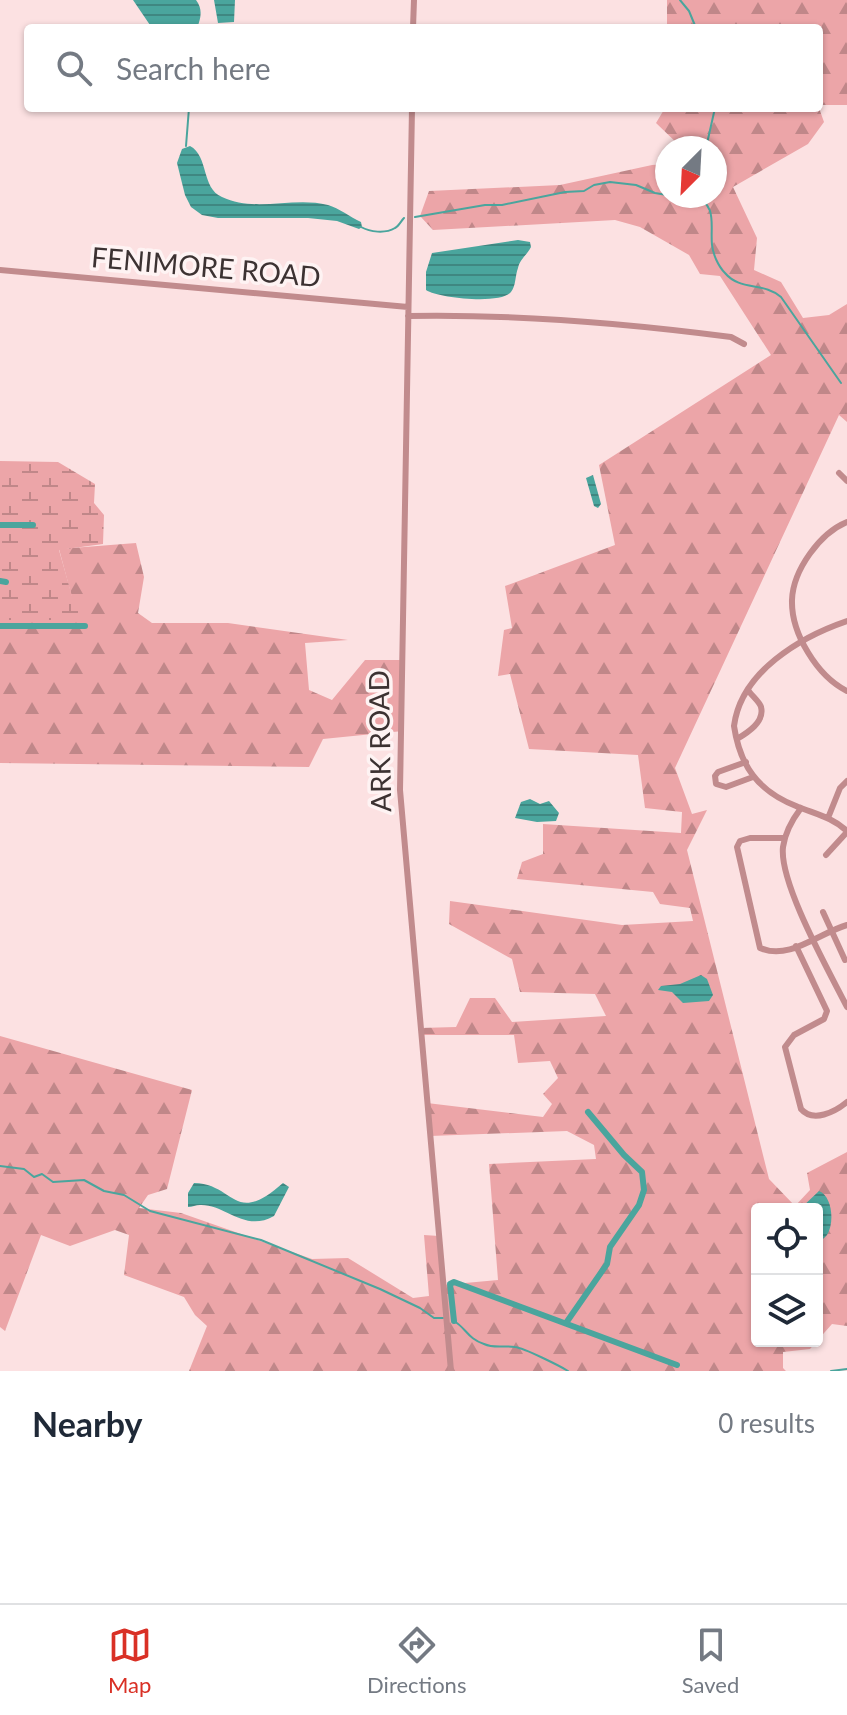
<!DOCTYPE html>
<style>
:root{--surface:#fff;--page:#f6f6f7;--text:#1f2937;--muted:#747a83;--line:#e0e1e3;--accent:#d93025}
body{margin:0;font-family:Lato,sans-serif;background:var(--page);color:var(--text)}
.controls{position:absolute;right:24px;bottom:24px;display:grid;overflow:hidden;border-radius:8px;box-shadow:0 2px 6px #0004}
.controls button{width:72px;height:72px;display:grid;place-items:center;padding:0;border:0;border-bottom:2px solid var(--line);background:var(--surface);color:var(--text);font:40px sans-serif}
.compass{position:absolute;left:655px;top:136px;width:72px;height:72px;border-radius:50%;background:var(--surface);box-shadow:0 2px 6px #0004;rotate:204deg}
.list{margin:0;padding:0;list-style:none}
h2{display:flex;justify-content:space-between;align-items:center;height:104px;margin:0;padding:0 32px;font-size:34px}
h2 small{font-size:26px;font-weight:400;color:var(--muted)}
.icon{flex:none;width:44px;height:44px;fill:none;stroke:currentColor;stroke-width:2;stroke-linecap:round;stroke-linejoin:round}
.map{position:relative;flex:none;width:847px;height:1371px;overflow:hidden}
.search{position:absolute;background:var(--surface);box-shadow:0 2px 6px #0004;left:24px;right:24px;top:24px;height:88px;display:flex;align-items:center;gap:20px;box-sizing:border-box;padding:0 28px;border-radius:8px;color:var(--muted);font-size:30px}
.sheet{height:232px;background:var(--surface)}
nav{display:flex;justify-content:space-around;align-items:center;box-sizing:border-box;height:112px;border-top:2px solid var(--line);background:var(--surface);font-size:22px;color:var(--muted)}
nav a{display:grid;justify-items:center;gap:4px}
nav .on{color:var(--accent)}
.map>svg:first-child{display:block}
</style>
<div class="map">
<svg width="847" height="1371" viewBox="0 0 847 1371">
<defs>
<pattern id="forest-firs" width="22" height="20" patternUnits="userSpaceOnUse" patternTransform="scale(2)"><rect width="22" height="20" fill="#eca5a8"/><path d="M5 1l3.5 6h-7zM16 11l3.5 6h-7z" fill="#c08789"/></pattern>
<pattern id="wetland-marsh" width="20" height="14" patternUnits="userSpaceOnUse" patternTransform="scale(2)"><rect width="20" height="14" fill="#eca5a8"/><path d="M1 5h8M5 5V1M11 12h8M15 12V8" fill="none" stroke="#c08789"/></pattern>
<pattern id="water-rules" width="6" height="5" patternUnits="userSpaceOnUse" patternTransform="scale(2)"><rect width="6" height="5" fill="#4aa59d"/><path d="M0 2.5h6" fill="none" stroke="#3f8781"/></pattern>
</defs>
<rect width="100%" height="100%" fill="#fce1e2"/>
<!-- forest -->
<path fill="url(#forest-firs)" d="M667 0H847V105H819V28H667Z
M665 108H819L824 122 808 144 733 187 757 238 754 270 781 282 803 318 829 315 847 304V422L839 415 675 768 692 814 707 810 687 850 769 1179 795 1206 810 1190 807 1173 847 1152V1326L832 1324 817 1341V1209H757V1341H817L810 1349 783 1352V1368L786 1371H189L207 1326 195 1315 184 1297 124 1275 129 1235 115 1230 70 1246 41 1235 5 1331 0 1327V1036L192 1090 167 1189 148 1195 139 1208 181 1213 312 1259 348 1258 413 1298 429 1296 424 1235 439 1236 443 1285 498 1280 489 1164 596 1159 594 1145 567 1131 430 1136 427 1103 543 1117 552 1104 543 1094 558 1078 550 1061 518 1063 514 1035H421L420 1028 456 1027 470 998H495L512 1022 606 1016 595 994 520 992 512 959 449 924 450 901 622 925 693 921 690 908 660 904 653 892 517 879 522 862 543 854V824L681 833 682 812 645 808 638 755 529 749 510 674 498 676 504 630 512 628 505 586 615 545 599 465 771 355 720 276 700 274 689 255 640 227 615 220 433 230 420 216 429 191 560 185 652 165 667 164V196H715V148H682L656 123Z
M136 543 144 577 138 613 152 623H228L348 640 305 643 309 690 332 700 365 660H403V731L323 739 309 767 0 763V620H78L59 549Z"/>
<!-- wetland -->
<path fill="url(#wetland-marsh)" d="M0 461 58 462 95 484 94 503 104 515 103 544 59 550 72 596 84 607 78 620H0Z"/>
<!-- water -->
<path fill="url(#water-rules)" d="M133 0H196C203 9 201 18 197 28H152Z
M214 0H235L234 22 218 23Z
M190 146C209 156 201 188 222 197 256 213 293 196 328 205 339 208 350 217 361 222L362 227 359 229 337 221 308 218H218L202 215 191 207 185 195 177 163 182 149Z
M518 240 530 242 531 247C527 255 520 259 518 268 515 276 516 286 511 292 501 305 438 298 426 290V272L432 253Z
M593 475 601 504 598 508 594 506 586 478Z
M530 799 540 804 549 801 559 813 556 821 537 822 515 818 521 802Z
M701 975 707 979 713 995 709 1001 683 1003 672 992 658 990 661 986 680 984Z
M194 1183C236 1184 233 1227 283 1183L289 1187 274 1216C244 1233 226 1204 200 1205 196 1205 192 1207 188 1207V1193Z
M819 1191C832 1196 835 1222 827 1235 825 1237 819 1243 817 1245V1209H800Z"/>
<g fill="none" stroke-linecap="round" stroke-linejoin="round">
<!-- stream -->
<path stroke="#4aa59d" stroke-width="2" d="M680 0 689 11 696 28
M186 146 189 108
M706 148 715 108
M694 196C718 205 710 225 712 245 713 254 718 266 725 273 740 291 764 282 781 297L841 383
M415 217 485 205H502L565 192 584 191 594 185 610 182 636 185 655 193 667 195
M361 227C370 232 385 234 395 228 399 226 401 221 404 218
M0 1166 24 1169 34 1177 42 1174 53 1182 84 1180 104 1191 124 1195 150 1211 261 1240 380 1289 420 1308 434 1318H443
M454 1321C466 1328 468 1339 484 1344 495 1349 504 1345 515 1347 524 1348 560 1366 568 1371
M831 1371 847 1369"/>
<!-- canal -->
<path stroke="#4aa59d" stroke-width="6" d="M0 525H33
M0 581 6 582
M0 626H85
M454 1321 450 1284 454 1282 677 1365
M566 1323 607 1264 610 1247 639 1205 644 1190 642 1172 624 1155 588 1112"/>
<!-- minor -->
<path stroke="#c18b8d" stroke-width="6" d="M413 28 414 0
M412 108 400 790 451 1371
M0 270 408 307
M408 316C517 314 624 323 731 337L744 344
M839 473 847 481
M847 522C820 533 793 570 792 600 791 633 817 676 847 691
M847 621C800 637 741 672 734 726 740 766 758 791 796 806 815 814 832 817 847 831
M737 739C747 733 765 722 761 707 760 702 751 695 748 690
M746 762 718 772 715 776 716 784 726 787 753 777
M801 808C792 820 785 832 783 847 779 883 829 971 847 1007
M828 818 840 788 847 781
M785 838H750L740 841 737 847 760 948C789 961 819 933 847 925
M826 855 847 832
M823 912 845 960
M796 946 827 1011 824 1019 794 1035 785 1047 801 1109C813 1123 835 1112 847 1102"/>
</g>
<g text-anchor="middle" stroke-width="7" stroke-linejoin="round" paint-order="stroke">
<!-- street labels -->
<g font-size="28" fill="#3c3232" stroke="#fef3f3">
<text transform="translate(206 267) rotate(5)" y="10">FENIMORE ROAD</text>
<text transform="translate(380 741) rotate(-91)" y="10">ARK ROAD</text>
</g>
</g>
</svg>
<div class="controls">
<button><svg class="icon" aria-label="locate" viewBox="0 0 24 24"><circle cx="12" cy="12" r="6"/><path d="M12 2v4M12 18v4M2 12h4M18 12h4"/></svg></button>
<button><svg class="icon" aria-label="layers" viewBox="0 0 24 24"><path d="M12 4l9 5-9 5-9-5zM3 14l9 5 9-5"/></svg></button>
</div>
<svg class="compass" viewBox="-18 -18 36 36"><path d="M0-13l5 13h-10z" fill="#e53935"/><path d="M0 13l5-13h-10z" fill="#747a83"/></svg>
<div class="search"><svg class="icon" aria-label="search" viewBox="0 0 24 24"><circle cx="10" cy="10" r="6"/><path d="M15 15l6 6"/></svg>Search here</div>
</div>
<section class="sheet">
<h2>Nearby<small>0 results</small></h2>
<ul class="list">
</ul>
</section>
<nav>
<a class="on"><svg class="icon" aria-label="map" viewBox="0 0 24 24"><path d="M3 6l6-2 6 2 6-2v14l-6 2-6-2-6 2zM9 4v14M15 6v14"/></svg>Map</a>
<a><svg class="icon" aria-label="directions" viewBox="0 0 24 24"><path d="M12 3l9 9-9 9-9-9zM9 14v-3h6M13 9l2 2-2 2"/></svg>Directions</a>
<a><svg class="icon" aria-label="saved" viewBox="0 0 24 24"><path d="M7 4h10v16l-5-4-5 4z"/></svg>Saved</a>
</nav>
